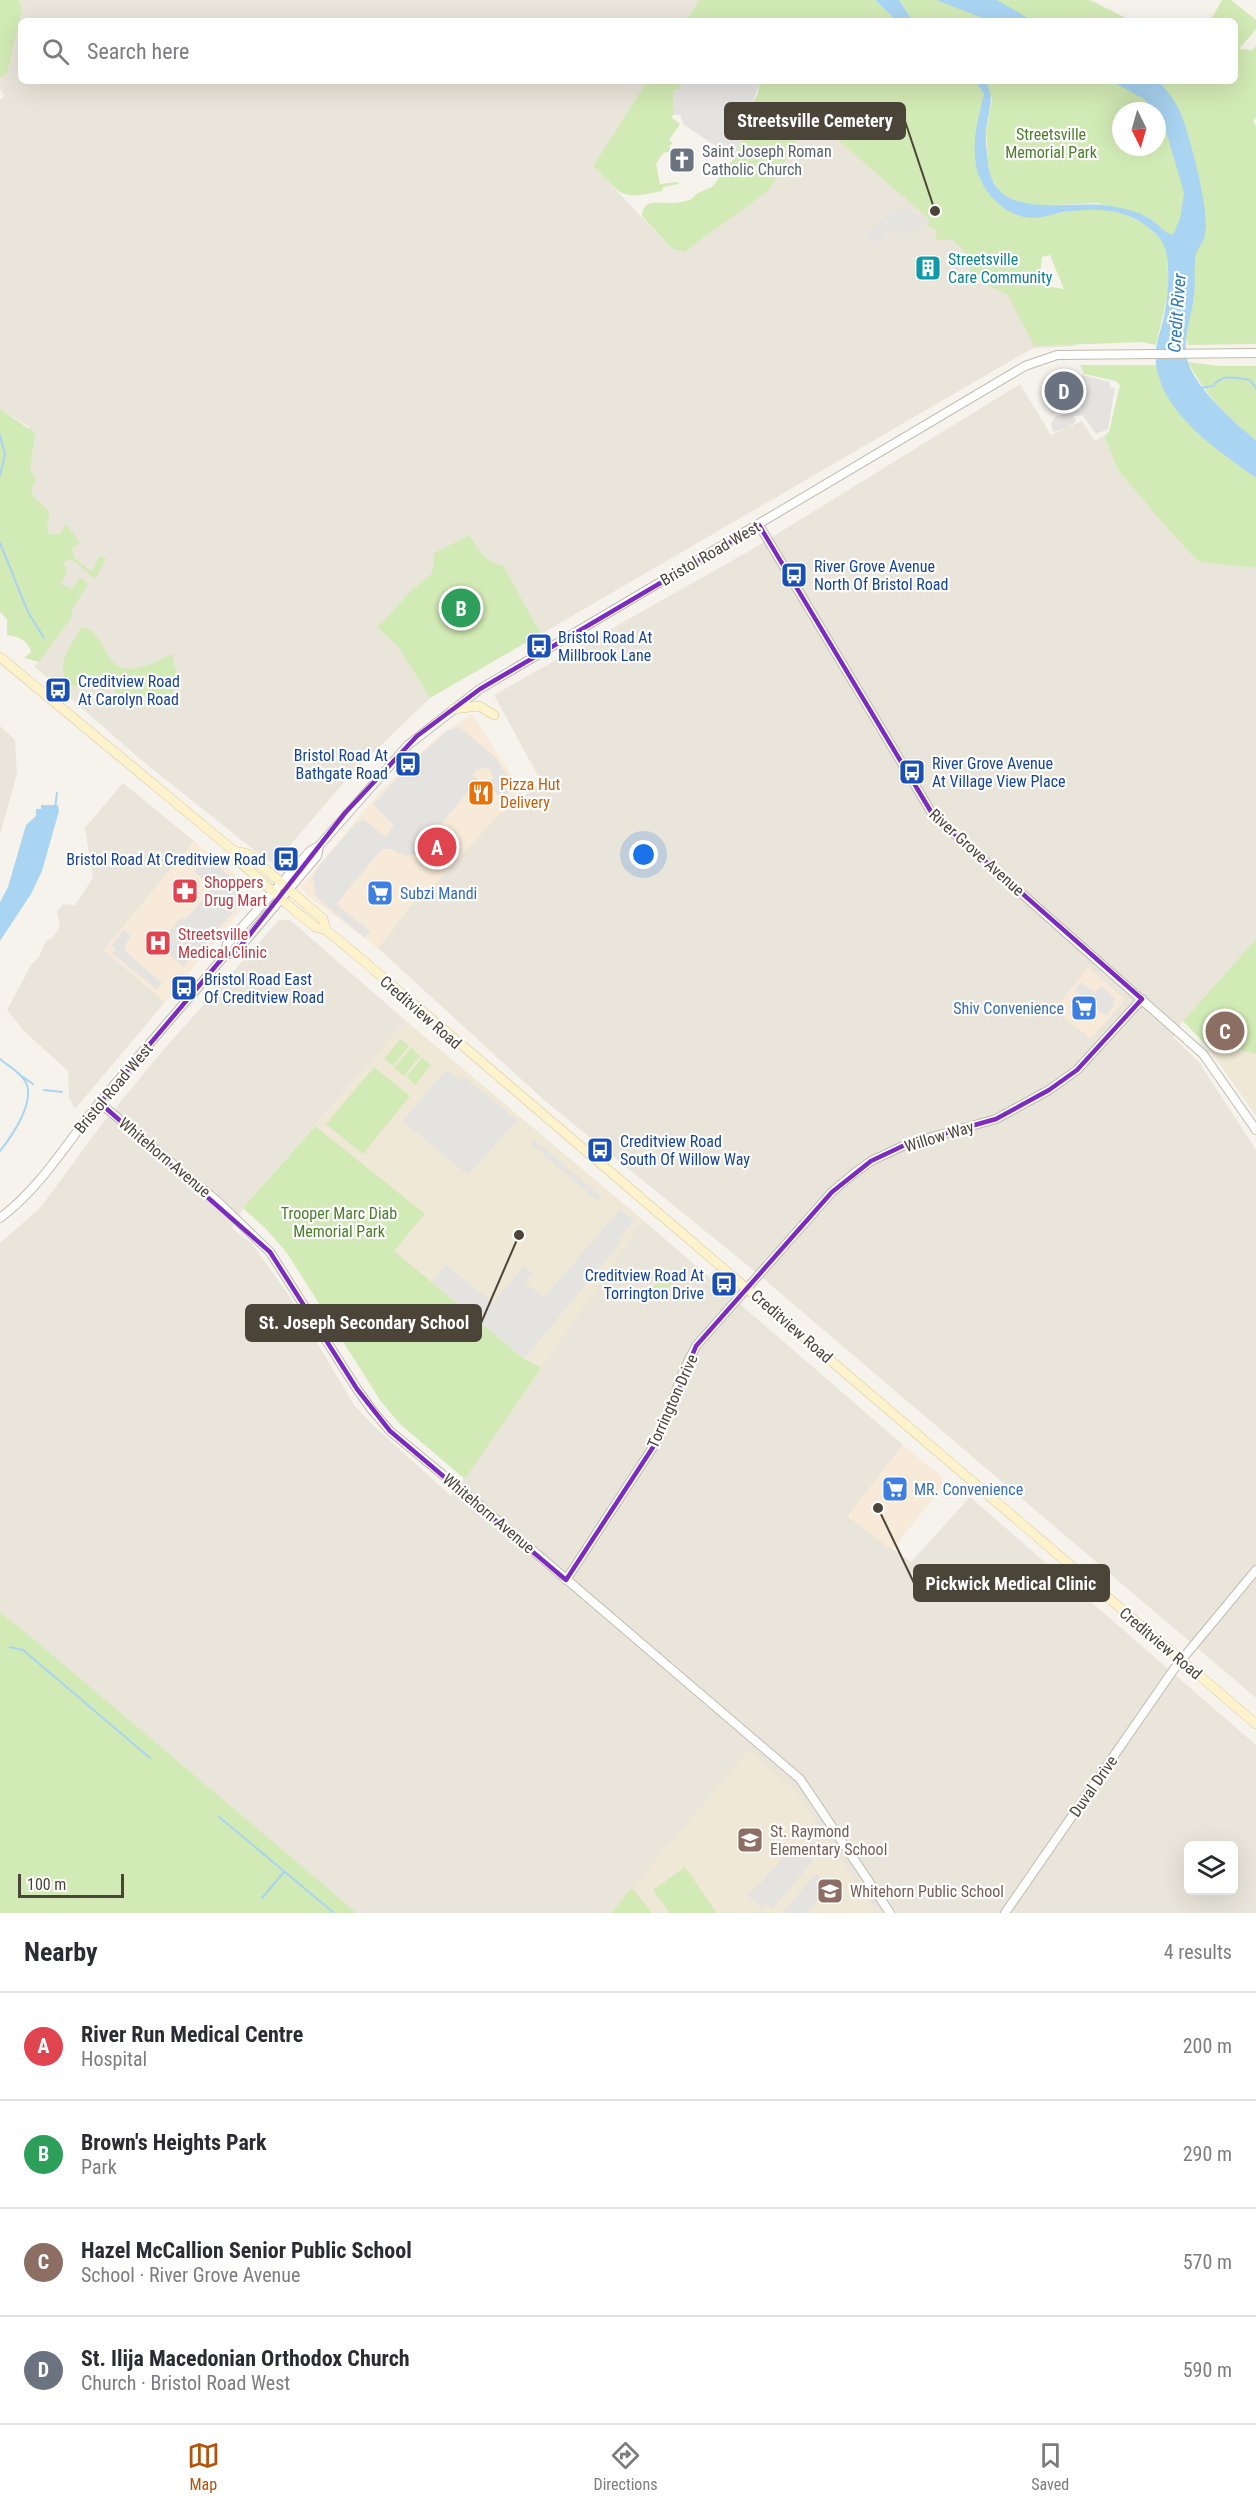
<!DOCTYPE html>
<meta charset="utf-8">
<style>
:root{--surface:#fff;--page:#f7f7f7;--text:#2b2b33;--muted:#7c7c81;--line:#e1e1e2;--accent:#b45309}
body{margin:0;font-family:"Roboto Condensed",sans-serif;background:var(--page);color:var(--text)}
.controls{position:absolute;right:18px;bottom:18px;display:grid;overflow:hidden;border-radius:9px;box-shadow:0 6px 24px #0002}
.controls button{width:54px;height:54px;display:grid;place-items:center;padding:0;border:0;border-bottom:2px solid var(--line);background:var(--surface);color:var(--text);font:30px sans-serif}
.compass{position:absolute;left:1112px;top:102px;width:54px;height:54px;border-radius:50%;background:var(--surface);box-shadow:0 6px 24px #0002;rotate:175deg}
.scale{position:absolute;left:18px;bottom:15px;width:106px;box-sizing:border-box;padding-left:6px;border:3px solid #4b4439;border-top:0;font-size:16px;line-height:21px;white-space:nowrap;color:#4b4439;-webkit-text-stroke:4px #fff;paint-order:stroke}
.you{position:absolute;left:644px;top:855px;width:21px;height:21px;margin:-15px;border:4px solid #fff;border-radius:50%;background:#1a73e8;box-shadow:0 0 0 9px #1a73e833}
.badge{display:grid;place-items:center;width:39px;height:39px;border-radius:50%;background:var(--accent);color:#fff;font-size:20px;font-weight:700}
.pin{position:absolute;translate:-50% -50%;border:3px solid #fff;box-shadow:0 2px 6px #0006}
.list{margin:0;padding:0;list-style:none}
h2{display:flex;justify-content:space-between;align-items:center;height:78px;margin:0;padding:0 24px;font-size:26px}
h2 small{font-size:20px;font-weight:400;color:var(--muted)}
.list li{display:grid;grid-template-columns:39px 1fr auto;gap:18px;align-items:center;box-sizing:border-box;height:108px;padding:0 24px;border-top:2px solid var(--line)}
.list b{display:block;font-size:22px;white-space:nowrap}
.list p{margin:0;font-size:20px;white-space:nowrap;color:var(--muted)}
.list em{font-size:20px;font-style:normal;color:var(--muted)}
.icon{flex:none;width:33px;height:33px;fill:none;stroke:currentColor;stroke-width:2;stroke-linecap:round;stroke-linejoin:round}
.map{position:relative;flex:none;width:1256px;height:1913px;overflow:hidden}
.search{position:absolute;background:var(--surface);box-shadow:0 6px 24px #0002;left:18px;right:18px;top:18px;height:66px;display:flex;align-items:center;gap:15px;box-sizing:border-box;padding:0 21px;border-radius:9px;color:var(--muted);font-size:22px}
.sheet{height:510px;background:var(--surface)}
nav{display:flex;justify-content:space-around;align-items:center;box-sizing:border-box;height:84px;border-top:2px solid var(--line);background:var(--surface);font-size:16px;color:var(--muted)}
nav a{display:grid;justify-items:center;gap:3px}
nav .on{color:var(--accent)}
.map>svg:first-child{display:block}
</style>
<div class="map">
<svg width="1256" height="1913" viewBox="0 0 1256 1913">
<rect width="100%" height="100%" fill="#f6f3ec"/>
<!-- residential -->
<path fill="#eae5da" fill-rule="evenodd" d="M19 0H699L686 21H21V81H647L593 166 671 248 733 179 776 87 1078 346 1034 348 1024 353 541 634 503 565 492 563 483 556 470 535 434 564 431 574 414 588 377 627 398 647 430 698 353 772 274 864 264 858 140 759 34 666 39 662 27 572 30 478 29 427 0 409V100L4 96 0 89V78L7 72 22 11Z
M1020 384 1051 435 1082 421 1095 441 1104 436 1118 470 1165 526 1199 562 1256 568V939L1183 1021 1173 1037 1199 1062 1256 1150V1698L752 1269 545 1101 378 948 424 888 433 886 497 816 542 783 494 695 751 550Z
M0 726 15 740 17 773 0 835Z
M123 783 194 841 104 950 165 1002 75 1109 69 1098 68 1071 23 1030 7 1010 31 965 39 957 46 941 51 939 60 927 57 911 63 904 75 905 93 878 85 828Z
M279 920H290L406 1021 243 1208 232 1228 252 1244 288 1294 354 1405 372 1424 451 1496 643 1220 903 1445 848 1516 911 1562 970 1497 1256 1745V1913H357L0 1612V1243L41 1207 102 1124 165 1048ZM1188 1846H1234V1890H1188Z"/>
<!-- commercial -->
<path fill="#f7ead8" d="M472 714 525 797 497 816 433 887 424 888 378 948 308 896 301 887 381 790 440 735Z
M194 841 241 880 243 907 165 1002 104 950Z
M1088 967 1123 998V1003L1090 1039 1055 1009Z
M903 1445 942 1477 943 1486 892 1550 847 1516Z"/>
<!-- education -->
<path fill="#efe8d6" d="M1256 939V1116L1203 1040 1183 1021Z
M406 1021 643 1220 465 1479 400 1424 380 1400 315 1126Z
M749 1750 795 1791 876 1913H652L632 1888Z"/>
<!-- green -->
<path fill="#d2eab5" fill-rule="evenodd" d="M0 0H19L22 11 7 73 0 78Z
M699 0H875L897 21H686Z
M899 0H1090L1132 21H913Z
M1222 0H1231L1256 20V29L1239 49 1252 50 1256 46V118L1253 121 1256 126V344L1188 345 1185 335 1194 297 1165 233 1148 217 1097 203 1031 206 1007 197 998 189 989 175 986 131 992 100 985 81H1235V21H1210ZM1121 111H1157V147H1121Z
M647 81 681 83 680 90 673 91 674 115 671 117 680 124 669 140 673 143 669 146 672 151 663 153 656 164 660 184 678 182 679 184 663 187 662 191C619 200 623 196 593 166Z
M760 81H975L984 94 975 143V160L986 189 1032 218 1093 207 1124 214 1146 225 1163 241 1167 256 1169 289 1156 345 1142 342 1034 346 1008 295 971 277 967 254 953 240H936L937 230 928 226 929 219 803 110V117L795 143 769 190 684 252 671 248 642 216C643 197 661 204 672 203 679 203 686 201 692 199L696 194 712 187 734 158 757 107 752 105 758 93ZM1050 255 1064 289 1039 285 1042 257Z
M1188 362 1219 366H1256V440C1228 419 1204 393 1188 362Z
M1080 365H1156C1174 423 1210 444 1256 478V568L1199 562 1165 526 1118 470 1104 436 1109 432 1120 385 1116 381 1084 374Z
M0 409 35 433 30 468 36 482 31 486 33 496 50 512 47 526 49 534H60L66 524 80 543 72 548 74 558 92 572 99 556 106 559 95 579 75 562 68 559 63 563 67 570 61 584 72 589 80 578 88 584 71 611 73 615 39 662 24 658 31 652C27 639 19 637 7 635V619L0 612Z
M470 535C478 549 485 563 503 565L541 634 430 698 398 647 377 627 414 588 431 574 434 564V553Z
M81 628C104 627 103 667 127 669 141 670 159 660 172 654L174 656 173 664 180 680 166 701H156L145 696H118L108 683 79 688 67 683C55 662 71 647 81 628Z
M1256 939V1054L1221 1045 1210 1049 1183 1021Z
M400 1039 409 1046 393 1066 384 1059Z
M411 1048 420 1056 404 1076 394 1068Z
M422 1058 431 1065 415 1085 406 1077Z
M374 1067 410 1096 363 1154 326 1124Z
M315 1126 425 1214 394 1251 523 1358 541 1368 465 1479 400 1424 380 1400 287 1253 266 1229 243 1208Z
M665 1275 672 1284 657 1300H653L648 1293Z
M0 1612 31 1637 357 1913H0Z
M685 1867 717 1913H670L653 1890Z
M632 1888 652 1913H611Z"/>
<!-- parking -->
<path fill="#e5e3e0" d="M679 81H760L752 104 757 107 734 158 684 125 680 115H674L673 91 680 90 681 83Z
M902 208 913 212 928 222 911 235 905 229 888 231 876 244 866 234 894 210Z
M1082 375 1110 382V387L1115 388 1108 429 1096 434 1082 415 1074 416 1076 422 1065 429 1053 432 1051 424 1055 417 1081 409 1084 392 1076 378Z
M459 727 495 757 515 787 500 798 488 783 494 778 488 768 477 769 472 776 479 779 415 854 405 856 392 849H382L336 904 370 931 365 938 316 897 313 877 319 866 357 822 364 820 386 837 394 825 373 804 412 762 447 731Z
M208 857 237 883 233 888 239 889 240 900 235 901 239 905 196 955 192 952 184 967 164 949 167 945 162 940 181 917 185 920 209 893 210 878 206 881 194 871Z
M124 930 131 936 125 945 126 952 162 983 157 990 112 953 115 949 111 945Z
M1081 982 1095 993 1101 986 1116 999 1112 1003 1114 1006 1106 1016 1075 990Z
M447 1069 459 1080 463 1076 517 1120 468 1175 403 1121Z
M534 1140 602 1197 598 1201 531 1144Z
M620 1209 634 1221 619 1238 622 1241 524 1359 432 1282 446 1265 493 1303 524 1266 532 1273 525 1282 544 1298Z
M798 1848 813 1861 772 1909 766 1904 762 1908 747 1895 760 1884 791 1849 794 1852Z
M816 1874 821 1878 815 1885 824 1893 807 1913H782Z"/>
<!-- water -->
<path fill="#a9d4f2" d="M875 0H899L913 21H897Z
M936 0H997L1033 21H990Z
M975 81H985C996 97 988 112 986 130 985 140 987 152 988 162 993 226 1075 197 1116 207 1126 209 1138 212 1147 217 1157 222 1162 232 1173 235L1180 219 1184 193 1166 131 1157 111H1154L1144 99 1111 81H1157C1167 89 1176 102 1181 114 1190 137 1210 211 1205 234 1204 242 1198 247 1196 254 1193 267 1196 282 1194 295 1192 318 1181 339 1188 362 1196 388 1235 424 1256 440V478C1218 450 1164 416 1156 365 1154 349 1159 336 1163 321 1167 303 1169 286 1168 267 1167 254 1166 244 1156 234 1129 208 1098 207 1063 212 1054 214 1042 218 1032 218 1002 217 976 186 975 157 973 136 979 115 984 94Z
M41 805H58L59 811 42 871 31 894 0 941V902L8 887 26 825 36 816V809H41Z"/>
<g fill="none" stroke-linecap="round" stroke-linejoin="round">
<!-- stream -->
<path stroke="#a9d4f2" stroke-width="2" d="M1200 388 1213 386C1222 373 1237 378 1250 380L1256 388
M0 435 5 455 0 475
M0 543 28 612 44 638
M55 808 57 793
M0 1059C8 1066 20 1072 25 1081 37 1100 12 1136 0 1151
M23 1077 33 1084
M44 1090 62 1092
M10 1647 23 1650 150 1758
M218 1816 334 1913
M262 1898 284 1872"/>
<defs>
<path id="tertiary" d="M759 525 933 815 1203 1054 1256 1130
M225 955 236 952 317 856 319 846
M100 1103 216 1200 270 1252 357 1389 372 1410 390 1431 489 1513 800 1779 890 1913
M0 1218C39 1189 65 1146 95 1108 137 1057 182 1007 225 955L227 944 310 851 319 846 408 745 480 689 1025 366 1057 355 1256 353
M566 1580 659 1438 684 1370 696 1346 832 1192 852 1175 871 1161 907 1144 996 1119 1049 1090 1077 1070 1142 999
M1005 1913 1174 1669 1256 1570"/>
<path id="secondary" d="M0 657 234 851 239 861 287 904 315 927 326 930 359 957 1256 1724
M453 709 479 706 494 715
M234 851 248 854 323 919 326 930"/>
</defs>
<!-- tertiary casing -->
<use href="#tertiary" stroke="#c2bbae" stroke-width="10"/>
<!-- secondary casing -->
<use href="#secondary" stroke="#d6c79b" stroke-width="10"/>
<!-- tertiary -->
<use href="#tertiary" stroke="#fff" stroke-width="8"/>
<!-- secondary -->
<use href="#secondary" stroke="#fff3cd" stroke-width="9"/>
</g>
<!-- marked area -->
<path fill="none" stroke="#7b2cbf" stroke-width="4.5" stroke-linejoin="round" d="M759 525 933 815 1142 999 1077 1070 1049 1090 996 1119 907 1144 871 1161 832 1192 696 1346 659 1438 566 1580 390 1431 357 1389 270 1252 100 1103 225 955 236 952 345 813 417 736 480 689Z"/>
<!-- icons -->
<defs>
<symbol id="church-square" viewBox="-11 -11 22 22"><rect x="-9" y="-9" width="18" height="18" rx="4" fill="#6b7280" stroke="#fff"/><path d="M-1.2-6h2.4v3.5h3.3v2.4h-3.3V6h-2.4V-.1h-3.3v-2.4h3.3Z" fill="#fff"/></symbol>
<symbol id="building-square" viewBox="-11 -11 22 22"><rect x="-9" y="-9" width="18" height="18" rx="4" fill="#0f9aa8" stroke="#fff"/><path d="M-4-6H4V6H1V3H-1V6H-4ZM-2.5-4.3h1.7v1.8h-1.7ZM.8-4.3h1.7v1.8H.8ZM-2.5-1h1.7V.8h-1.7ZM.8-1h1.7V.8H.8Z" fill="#fff"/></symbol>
<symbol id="bus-square" viewBox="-11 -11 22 22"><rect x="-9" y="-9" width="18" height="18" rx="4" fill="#1a4fb4" stroke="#fff"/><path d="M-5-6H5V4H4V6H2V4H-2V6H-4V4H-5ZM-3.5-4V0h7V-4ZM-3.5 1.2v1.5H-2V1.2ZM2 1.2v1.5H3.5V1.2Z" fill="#fff"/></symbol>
<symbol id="restaurant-square" viewBox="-11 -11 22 22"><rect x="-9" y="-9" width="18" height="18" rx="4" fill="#e8710a" stroke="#fff"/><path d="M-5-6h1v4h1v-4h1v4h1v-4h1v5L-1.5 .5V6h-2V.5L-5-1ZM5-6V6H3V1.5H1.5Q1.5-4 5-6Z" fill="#fff"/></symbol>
<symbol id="pharmacy-square" viewBox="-11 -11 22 22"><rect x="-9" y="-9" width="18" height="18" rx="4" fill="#e0444e" stroke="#fff"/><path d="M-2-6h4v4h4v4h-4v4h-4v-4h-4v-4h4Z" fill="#fff"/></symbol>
<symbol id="supermarket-square" viewBox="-11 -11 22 22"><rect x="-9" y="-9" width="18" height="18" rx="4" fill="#3f7fe0" stroke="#fff"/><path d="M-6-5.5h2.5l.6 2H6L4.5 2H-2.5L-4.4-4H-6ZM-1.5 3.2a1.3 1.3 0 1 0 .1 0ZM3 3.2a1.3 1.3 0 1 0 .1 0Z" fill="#fff"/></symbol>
<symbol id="hospital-square" viewBox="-11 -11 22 22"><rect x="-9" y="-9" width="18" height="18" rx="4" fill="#e0444e" stroke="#fff"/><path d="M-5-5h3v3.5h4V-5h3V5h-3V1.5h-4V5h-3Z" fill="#fff"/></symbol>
<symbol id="school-square" viewBox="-11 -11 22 22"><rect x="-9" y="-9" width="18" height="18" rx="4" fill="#8d6e63" stroke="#fff"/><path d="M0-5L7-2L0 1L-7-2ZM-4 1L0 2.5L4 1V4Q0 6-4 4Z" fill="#fff"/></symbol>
</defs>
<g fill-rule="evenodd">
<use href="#church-square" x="667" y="145" width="30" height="30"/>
<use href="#building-square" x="913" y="253" width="30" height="30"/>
<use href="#bus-square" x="779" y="560" width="30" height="30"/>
<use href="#bus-square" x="524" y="631" width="30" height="30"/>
<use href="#bus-square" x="43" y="675" width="30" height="30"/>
<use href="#bus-square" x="393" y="749" width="30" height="30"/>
<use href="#bus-square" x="897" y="757" width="30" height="30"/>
<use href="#restaurant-square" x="466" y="778" width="30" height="30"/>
<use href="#bus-square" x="271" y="844" width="30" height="30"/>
<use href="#pharmacy-square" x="170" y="876" width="30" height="30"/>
<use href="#supermarket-square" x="365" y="878" width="30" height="30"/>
<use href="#hospital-square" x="143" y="928" width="30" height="30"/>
<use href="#bus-square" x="169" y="973" width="30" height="30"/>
<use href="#supermarket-square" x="1069" y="993" width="30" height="30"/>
<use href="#bus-square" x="585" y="1135" width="30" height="30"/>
<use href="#bus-square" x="709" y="1269" width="30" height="30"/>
<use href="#supermarket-square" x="880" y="1474" width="30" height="30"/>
<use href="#school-square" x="735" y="1825" width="30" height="30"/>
<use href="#school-square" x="815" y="1876" width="30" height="30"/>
</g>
<g text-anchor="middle" stroke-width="4.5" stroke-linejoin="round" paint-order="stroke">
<!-- park labels -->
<g font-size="16" fill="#4a7f2a" stroke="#fff">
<text x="1051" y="140">Streetsville<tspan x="1051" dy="18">Memorial Park</tspan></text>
<text x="339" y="1219">Trooper Marc Diab<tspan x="339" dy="18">Memorial Park</tspan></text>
</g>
<!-- worship labels -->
<g font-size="16" fill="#5b616d" stroke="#fff" text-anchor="start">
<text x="702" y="157">Saint Joseph Roman<tspan x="702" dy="18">Catholic Church</tspan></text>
</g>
<!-- culture labels -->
<g font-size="16" fill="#0d838f" stroke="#fff" text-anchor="start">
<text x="948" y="265">Streetsville<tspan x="948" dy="18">Care Community</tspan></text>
</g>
<!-- street labels -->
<g font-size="16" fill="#4b4439" stroke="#fff">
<text transform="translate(710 553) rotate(-30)" y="6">Bristol Road West</text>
<text transform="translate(977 852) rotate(42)" y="6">River Grove Avenue</text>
<text transform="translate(421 1012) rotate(41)" y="6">Creditview Road</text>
<text transform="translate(113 1088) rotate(-50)" y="6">Bristol Road West</text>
<text transform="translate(939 1136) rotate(-17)" y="6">Willow Way</text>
<text transform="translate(165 1157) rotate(40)" y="6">Whitehorn Avenue</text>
<text transform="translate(792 1326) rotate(41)" y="6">Creditview Road</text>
<text transform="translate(672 1401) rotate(-66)" y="6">Torrington Drive</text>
<text transform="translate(489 1513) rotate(40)" y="6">Whitehorn Avenue</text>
<text transform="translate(1161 1643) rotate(40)" y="6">Creditview Road</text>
<text transform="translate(1093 1786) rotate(-55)" y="6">Duval Drive</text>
</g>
<!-- transit labels -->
<g font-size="16" fill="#164399" stroke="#fff" text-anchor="start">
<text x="814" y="572">River Grove Avenue<tspan x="814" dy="18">North Of Bristol Road</tspan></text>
<text x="558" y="643">Bristol Road At<tspan x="558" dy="18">Millbrook Lane</tspan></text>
<text x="78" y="687">Creditview Road<tspan x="78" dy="18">At Carolyn Road</tspan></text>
<text x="388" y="761" text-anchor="end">Bristol Road At<tspan x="388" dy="18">Bathgate Road</tspan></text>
<text x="932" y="769">River Grove Avenue<tspan x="932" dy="18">At Village View Place</tspan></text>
<text x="266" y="865" text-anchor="end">Bristol Road At Creditview Road</text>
<text x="204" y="985">Bristol Road East<tspan x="204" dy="18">Of Creditview Road</tspan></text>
<text x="620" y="1147">Creditview Road<tspan x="620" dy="18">South Of Willow Way</tspan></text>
<text x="704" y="1281" text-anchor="end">Creditview Road At<tspan x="704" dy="18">Torrington Drive</tspan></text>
</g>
<!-- food labels -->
<g font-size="16" fill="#c56008" stroke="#fff" text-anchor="start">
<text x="500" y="790">Pizza Hut<tspan x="500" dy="18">Delivery</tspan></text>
</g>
<!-- health labels -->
<g font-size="16" fill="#be3a42" stroke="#fff" text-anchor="start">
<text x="204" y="888">Shoppers<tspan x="204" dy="18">Drug Mart</tspan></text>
<text x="178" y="940">Streetsville<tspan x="178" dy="18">Medical Clinic</tspan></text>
</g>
<!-- shop labels -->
<g font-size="16" fill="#366cbe" stroke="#fff" text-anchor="start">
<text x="400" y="899">Subzi Mandi</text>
<text x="1064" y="1014" text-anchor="end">Shiv Convenience</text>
<text x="914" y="1495">MR. Convenience</text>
</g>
<!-- education labels -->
<g font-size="16" fill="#785e54" stroke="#fff" text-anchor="start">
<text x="770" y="1837">St. Raymond<tspan x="770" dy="18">Elementary School</tspan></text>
<text x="850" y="1897">Whitehorn Public School</text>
</g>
<!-- water labels -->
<g font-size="18" font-style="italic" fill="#2e7ab2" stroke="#fff">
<text transform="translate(1177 313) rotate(-86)" y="6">Credit River</text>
</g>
</g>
<!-- callouts -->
<path fill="none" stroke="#4b4439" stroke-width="2" d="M935 211L905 121M519 1235L481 1323M878 1508L914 1583"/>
<g fill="#4b4439" stroke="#fff" stroke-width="2">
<circle cx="935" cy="211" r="6"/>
<circle cx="519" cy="1235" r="6"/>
<circle cx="878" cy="1508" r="6"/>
</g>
<g fill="#4b4439" stroke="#4b4439" stroke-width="2">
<rect x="725" y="103" width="180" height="36" rx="6"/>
<rect x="246" y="1305" width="235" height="36" rx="6"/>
<rect x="914" y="1565" width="195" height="36" rx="6"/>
</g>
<g font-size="18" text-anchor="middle" font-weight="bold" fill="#fff">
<text x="815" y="127">Streetsville Cemetery</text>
<text x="364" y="1329">St. Joseph Secondary School</text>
<text x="1011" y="1590">Pickwick Medical Clinic</text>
</g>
</svg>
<div class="controls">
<button><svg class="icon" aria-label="layers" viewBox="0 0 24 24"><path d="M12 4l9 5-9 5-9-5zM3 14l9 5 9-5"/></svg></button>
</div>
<svg class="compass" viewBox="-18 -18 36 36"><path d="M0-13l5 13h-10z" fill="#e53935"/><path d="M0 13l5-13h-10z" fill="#7c7c81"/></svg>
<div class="scale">100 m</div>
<div class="you"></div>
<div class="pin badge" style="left:437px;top:847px;background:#e0444e">A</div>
<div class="pin badge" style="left:461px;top:608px;background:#2e9e5b">B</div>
<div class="pin badge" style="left:1225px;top:1031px;background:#8d6e63">C</div>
<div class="pin badge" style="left:1064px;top:391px;background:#6b7280">D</div>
<div class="search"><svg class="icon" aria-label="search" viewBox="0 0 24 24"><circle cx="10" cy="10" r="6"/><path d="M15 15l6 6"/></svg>Search here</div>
</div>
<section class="sheet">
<h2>Nearby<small>4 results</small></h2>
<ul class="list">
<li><span class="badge" style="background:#e0444e">A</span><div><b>River Run Medical Centre</b><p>Hospital</p></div><em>200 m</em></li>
<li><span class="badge" style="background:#2e9e5b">B</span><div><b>Brown's Heights Park</b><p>Park</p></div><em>290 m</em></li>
<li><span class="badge" style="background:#8d6e63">C</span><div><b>Hazel McCallion Senior Public School</b><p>School · River Grove Avenue</p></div><em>570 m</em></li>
<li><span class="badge" style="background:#6b7280">D</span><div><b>St. Ilija Macedonian Orthodox Church</b><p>Church · Bristol Road West</p></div><em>590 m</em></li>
</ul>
</section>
<nav>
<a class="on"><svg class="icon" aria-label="map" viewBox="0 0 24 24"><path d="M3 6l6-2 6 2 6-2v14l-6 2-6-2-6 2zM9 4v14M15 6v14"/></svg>Map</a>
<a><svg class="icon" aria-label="directions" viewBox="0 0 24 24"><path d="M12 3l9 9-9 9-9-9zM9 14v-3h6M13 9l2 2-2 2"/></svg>Directions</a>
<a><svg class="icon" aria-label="saved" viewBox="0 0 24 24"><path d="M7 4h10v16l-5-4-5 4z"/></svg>Saved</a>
</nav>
